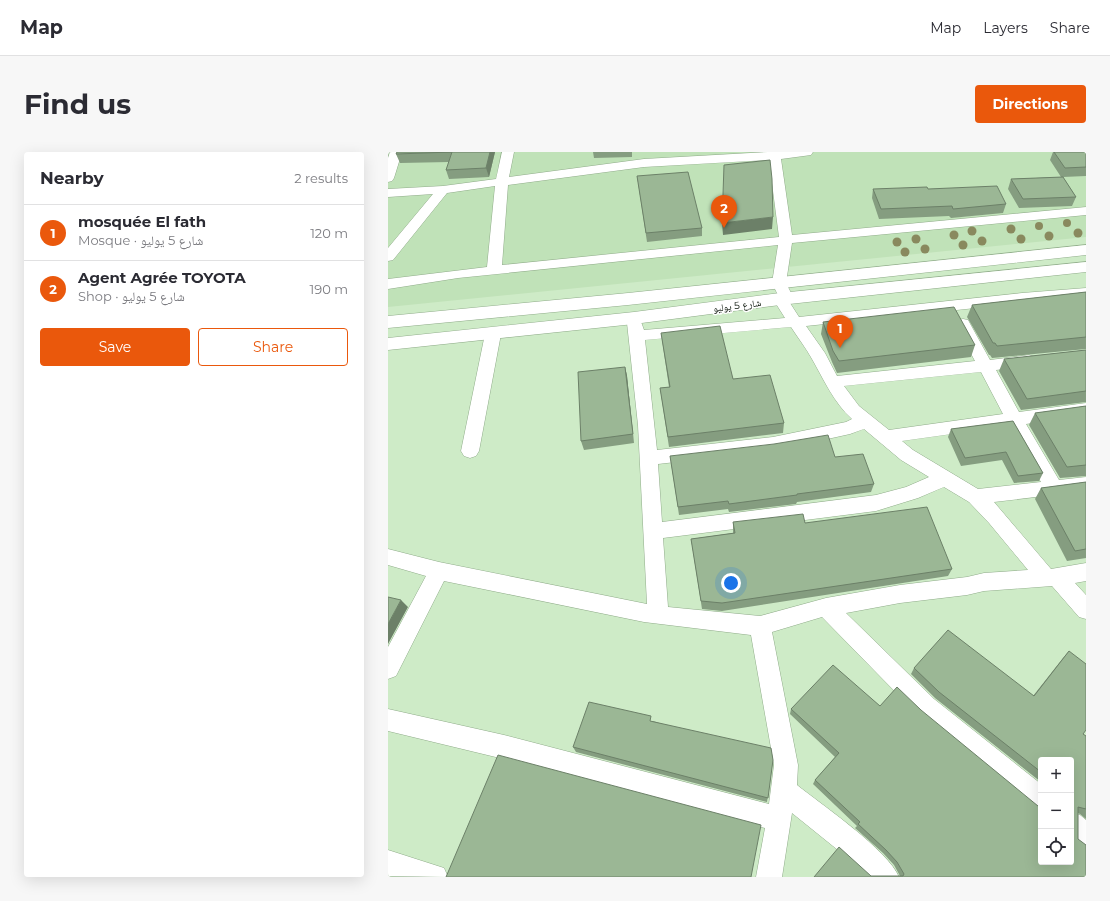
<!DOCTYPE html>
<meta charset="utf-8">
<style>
:root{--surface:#fff;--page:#f7f7f7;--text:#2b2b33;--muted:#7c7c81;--line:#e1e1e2;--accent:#ea580c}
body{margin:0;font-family:Montserrat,"Noto Naskh Arabic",sans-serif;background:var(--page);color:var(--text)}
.controls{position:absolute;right:12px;bottom:12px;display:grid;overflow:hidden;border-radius:4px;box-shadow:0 4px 16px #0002}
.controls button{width:36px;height:36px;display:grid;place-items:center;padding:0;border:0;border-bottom:1px solid var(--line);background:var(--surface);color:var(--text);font:20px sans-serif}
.you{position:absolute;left:343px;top:431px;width:14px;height:14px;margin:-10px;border:3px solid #fff;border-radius:50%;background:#1a73e8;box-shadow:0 0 0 6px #1a73e833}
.badge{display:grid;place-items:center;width:26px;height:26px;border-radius:50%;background:var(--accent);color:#fff;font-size:13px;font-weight:700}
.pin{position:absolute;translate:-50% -33px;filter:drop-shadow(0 1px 2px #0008)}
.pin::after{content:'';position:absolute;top:21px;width:14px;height:12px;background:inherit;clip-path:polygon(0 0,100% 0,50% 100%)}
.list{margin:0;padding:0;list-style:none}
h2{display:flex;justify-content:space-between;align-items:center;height:52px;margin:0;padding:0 16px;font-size:17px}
h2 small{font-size:13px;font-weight:400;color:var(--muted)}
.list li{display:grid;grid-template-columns:26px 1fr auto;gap:12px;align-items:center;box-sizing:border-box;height:56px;padding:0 16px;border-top:1px solid var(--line)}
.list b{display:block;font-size:15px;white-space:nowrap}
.list p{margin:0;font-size:13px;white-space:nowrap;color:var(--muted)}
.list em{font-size:13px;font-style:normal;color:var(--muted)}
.actions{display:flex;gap:8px;padding:12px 16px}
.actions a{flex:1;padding:9px 0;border:1px solid var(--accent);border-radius:4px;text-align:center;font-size:14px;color:var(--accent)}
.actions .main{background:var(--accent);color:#fff}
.icon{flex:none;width:22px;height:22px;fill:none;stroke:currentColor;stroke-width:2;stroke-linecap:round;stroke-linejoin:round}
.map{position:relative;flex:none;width:698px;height:725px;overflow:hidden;border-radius:4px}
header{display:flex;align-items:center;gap:24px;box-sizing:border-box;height:56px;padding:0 20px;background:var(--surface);border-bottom:1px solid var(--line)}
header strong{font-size:19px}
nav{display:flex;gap:22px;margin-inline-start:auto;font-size:14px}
.intro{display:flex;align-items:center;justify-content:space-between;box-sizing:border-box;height:96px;padding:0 24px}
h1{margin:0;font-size:28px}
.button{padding:10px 18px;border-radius:4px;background:var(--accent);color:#fff;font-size:14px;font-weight:700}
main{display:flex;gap:24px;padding:0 24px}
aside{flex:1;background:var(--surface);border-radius:4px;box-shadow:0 4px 16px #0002}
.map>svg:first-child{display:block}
</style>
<header>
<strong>Map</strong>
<nav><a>Map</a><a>Layers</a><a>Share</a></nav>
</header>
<div class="intro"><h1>Find us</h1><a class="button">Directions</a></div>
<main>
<aside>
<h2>Nearby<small>2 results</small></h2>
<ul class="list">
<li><span class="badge">1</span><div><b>mosquée El fath</b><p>Mosque · شارع 5 يوليو</p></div><em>120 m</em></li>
<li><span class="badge">2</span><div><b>Agent Agrée TOYOTA</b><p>Shop · شارع 5 يوليو</p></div><em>190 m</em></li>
</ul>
<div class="actions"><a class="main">Save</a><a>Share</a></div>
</aside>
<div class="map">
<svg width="698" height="725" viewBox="0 0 698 725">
<rect width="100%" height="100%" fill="#ceebc7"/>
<!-- built -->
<path fill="#c0e2b8" d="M0 0H698V85L0 155Z"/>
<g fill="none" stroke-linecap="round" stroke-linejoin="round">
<defs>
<path id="minor" d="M2 0H14L6 26 4 29 0 30V6Z
M114 0H126L121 25 256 7 380 0H425L423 3 393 7 404 83 698 55V63L404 91 398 131 406 147 402 151 411 165 634 141 698 136V146L634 151 418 174 437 201 449 224 587 209 567 172 570 168 575 167 580 168 602 208 641 203 647 205 649 209 647 213 608 218 631 260 698 251V263L638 272 671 328 698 325V339L606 350 663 417 698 411V429L687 431 698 443V467L691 465 664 434 596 439 579 443 512 451 458 461 546 547 653 632V660L644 657 530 563 434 465 384 480 410 613 409 633C434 653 500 698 511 725H480L466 711 404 661 394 725H368L377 676 116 607 0 579V557L116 583 381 652 386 613 363 483 256 470 56 429 8 524 0 527V495L38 424 0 413V397L51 410 259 452 250 273 239 171 242 167 247 166 252 167 256 178 397 166 385 147 387 144 390 143 384 131 390 93 70 126 0 137V127L99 115 107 34 59 41 5 108 0 109V96L45 42 0 45V37L55 34 108 27ZM381 8 391 85 114 113 120 33 256 15ZM403 175C410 186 418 196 424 207 436 228 446 251 464 267L458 270 385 285 269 298 257 188ZM593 220 615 262 501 278 471 254 456 234ZM621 274 653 330 590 337 525 298 514 289ZM476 277 513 308 541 325 518 335 488 343 274 370 270 312 385 299 462 282ZM556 335 581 350 601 371 640 418 596 421 579 425 512 433 438 446 372 464 280 455 275 386 488 359 530 346Z
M105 177 110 178 113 182 91 299 88 304 82 306 76 304 73 299 97 182 100 178Z
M683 660 692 663 698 668V698L689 694 683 689Z
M0 698 56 716 60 725 0 724Z"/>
<path id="major" d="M698 93V103L240 153 0 176V164L240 141Z
M698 110V120L392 153 246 172 0 198V186L246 160 392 141Z"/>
</defs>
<!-- minor casing -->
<use href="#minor" stroke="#90ac8a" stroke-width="1"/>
<!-- major casing -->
<use href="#major" stroke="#90ac8a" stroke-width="1"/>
<!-- minor -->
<use href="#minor" fill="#fff" fill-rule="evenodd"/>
<!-- major -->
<use href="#major" fill="#fff" fill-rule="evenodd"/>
</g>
<!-- trees -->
<g fill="#89895e">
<circle cx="679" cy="71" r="4"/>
<circle cx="651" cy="74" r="4"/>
<circle cx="623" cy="77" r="4.5"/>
<circle cx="584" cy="79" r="4.5"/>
<circle cx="690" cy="81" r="4.5"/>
<circle cx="566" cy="83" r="4.5"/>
<circle cx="661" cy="84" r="4.5"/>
<circle cx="528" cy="87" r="4.5"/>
<circle cx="633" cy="87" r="4.5"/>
<circle cx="594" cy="89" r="4.5"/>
<circle cx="509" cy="90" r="4.5"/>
<circle cx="575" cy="93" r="4.5"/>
<circle cx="537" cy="97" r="4.5"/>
<circle cx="517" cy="100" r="4.5"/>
</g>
<!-- wall -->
<path fill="#859d80" d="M9 0H107L101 25 61 27 58 18 61 10 12 11 8 2Z
M205 0H244V5L206 6Z
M665 0H698V24L675 25 688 45 684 54 631 56 620 37 623 27 673 25 662 8Z
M249 24 314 76V84L259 90Z
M485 37H540L618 52 615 61 563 66 561 64 491 67 484 46Z
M698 140V197L604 206 602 203H601L579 165 584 153Z
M435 170 587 193 583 205 449 221 444 210 433 182Z
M273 181 345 227 396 271 395 281 281 295 272 236 281 235Z
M698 198V250L633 258 611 219 616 207Z
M237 215 239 224 246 291 196 298 193 289Z
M698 254V324L672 326 641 273 647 261Z
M625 269 655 321 651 329 626 331 614 308 573 314 560 285 563 277Z
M282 304 447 305 486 332 483 340 409 350 408 352 341 360 340 357 291 363Z
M698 330V406L679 409 647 347 653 336Z
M345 370 417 371 564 417 560 424 334 459 314 457 303 387 345 381Z
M681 499 695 582 698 584V667L692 662 690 661V687L698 725 483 724H512L506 713 495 701 467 676 469 674 425 632 427 628 447 605 402 562 403 557 653 710 683 608H653V630L547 546 523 522 526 516 645 544 675 506Z
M265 569 385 608 379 650 188 600 185 595Z"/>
<!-- shaded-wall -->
<path fill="#6c8068" d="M102 0H107L101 25 98 16Z
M385 65 384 77 335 83 334 71Z
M237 215 239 224 246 291 245 282Z
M13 448 20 455 0 492V472Z"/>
<!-- building -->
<path fill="#9bb795" stroke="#6c8068" d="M9 0H102L98 16 58 18 64 0 8 2Z
M666 0H698V15L677 16Z
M382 8 384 27 385 65 334 71 336 13Z
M300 20 314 76 258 81 249 24Z
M675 25 688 45 635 47 623 27Z
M609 34 618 52 565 57 564 54 493 57 485 37 539 35 540 37Z
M698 140V185L609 194 607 191H605L584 153Z
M566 155 587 193 451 209 445 199 435 170Z
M332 174 345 227 382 223 396 271 280 285 272 236 282 235 273 181Z
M698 198V239L639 247 616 207Z
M237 215 245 282 193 289 190 220Z
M698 254V313L679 315 647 261Z
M625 269 655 321 630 324 618 300 577 306 563 277Z
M440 283 447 305 475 302 486 332 409 342V343L341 352 340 349 290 355 282 304 386 292Z
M698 330V397L687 399 653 336Z
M539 355 564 417 334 451 313 449 303 387 347 381 345 370 415 362 417 371Z
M0 445 13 448 0 472Z
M560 478 646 544 681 499 698 512V578L695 582 698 584V657L690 655V687L698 693V725H426L451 695 483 724H515L516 722 509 710 498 698 470 672 472 670 427 628 451 601 403 557 445 513 492 554 509 535 533 558 650 654 653 655V710H683V608H653V620L551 540 526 516Z
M201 550 263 564 262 569 383 596 385 608 380 646 185 595Z
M110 603 373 673 363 725H58Z"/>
<g text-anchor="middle" stroke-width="3" stroke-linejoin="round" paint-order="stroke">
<!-- far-street labels -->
<g font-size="10" fill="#071106" stroke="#fff">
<text transform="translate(349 153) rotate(-7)" y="4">شارع 5 يوليو</text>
</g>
</g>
</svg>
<div class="controls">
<button>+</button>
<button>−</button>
<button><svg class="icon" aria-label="locate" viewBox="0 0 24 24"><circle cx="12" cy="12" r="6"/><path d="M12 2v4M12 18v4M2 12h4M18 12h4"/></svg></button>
</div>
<div class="you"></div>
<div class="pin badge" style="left:452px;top:196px">1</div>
<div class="pin badge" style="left:336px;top:76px">2</div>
</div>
</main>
